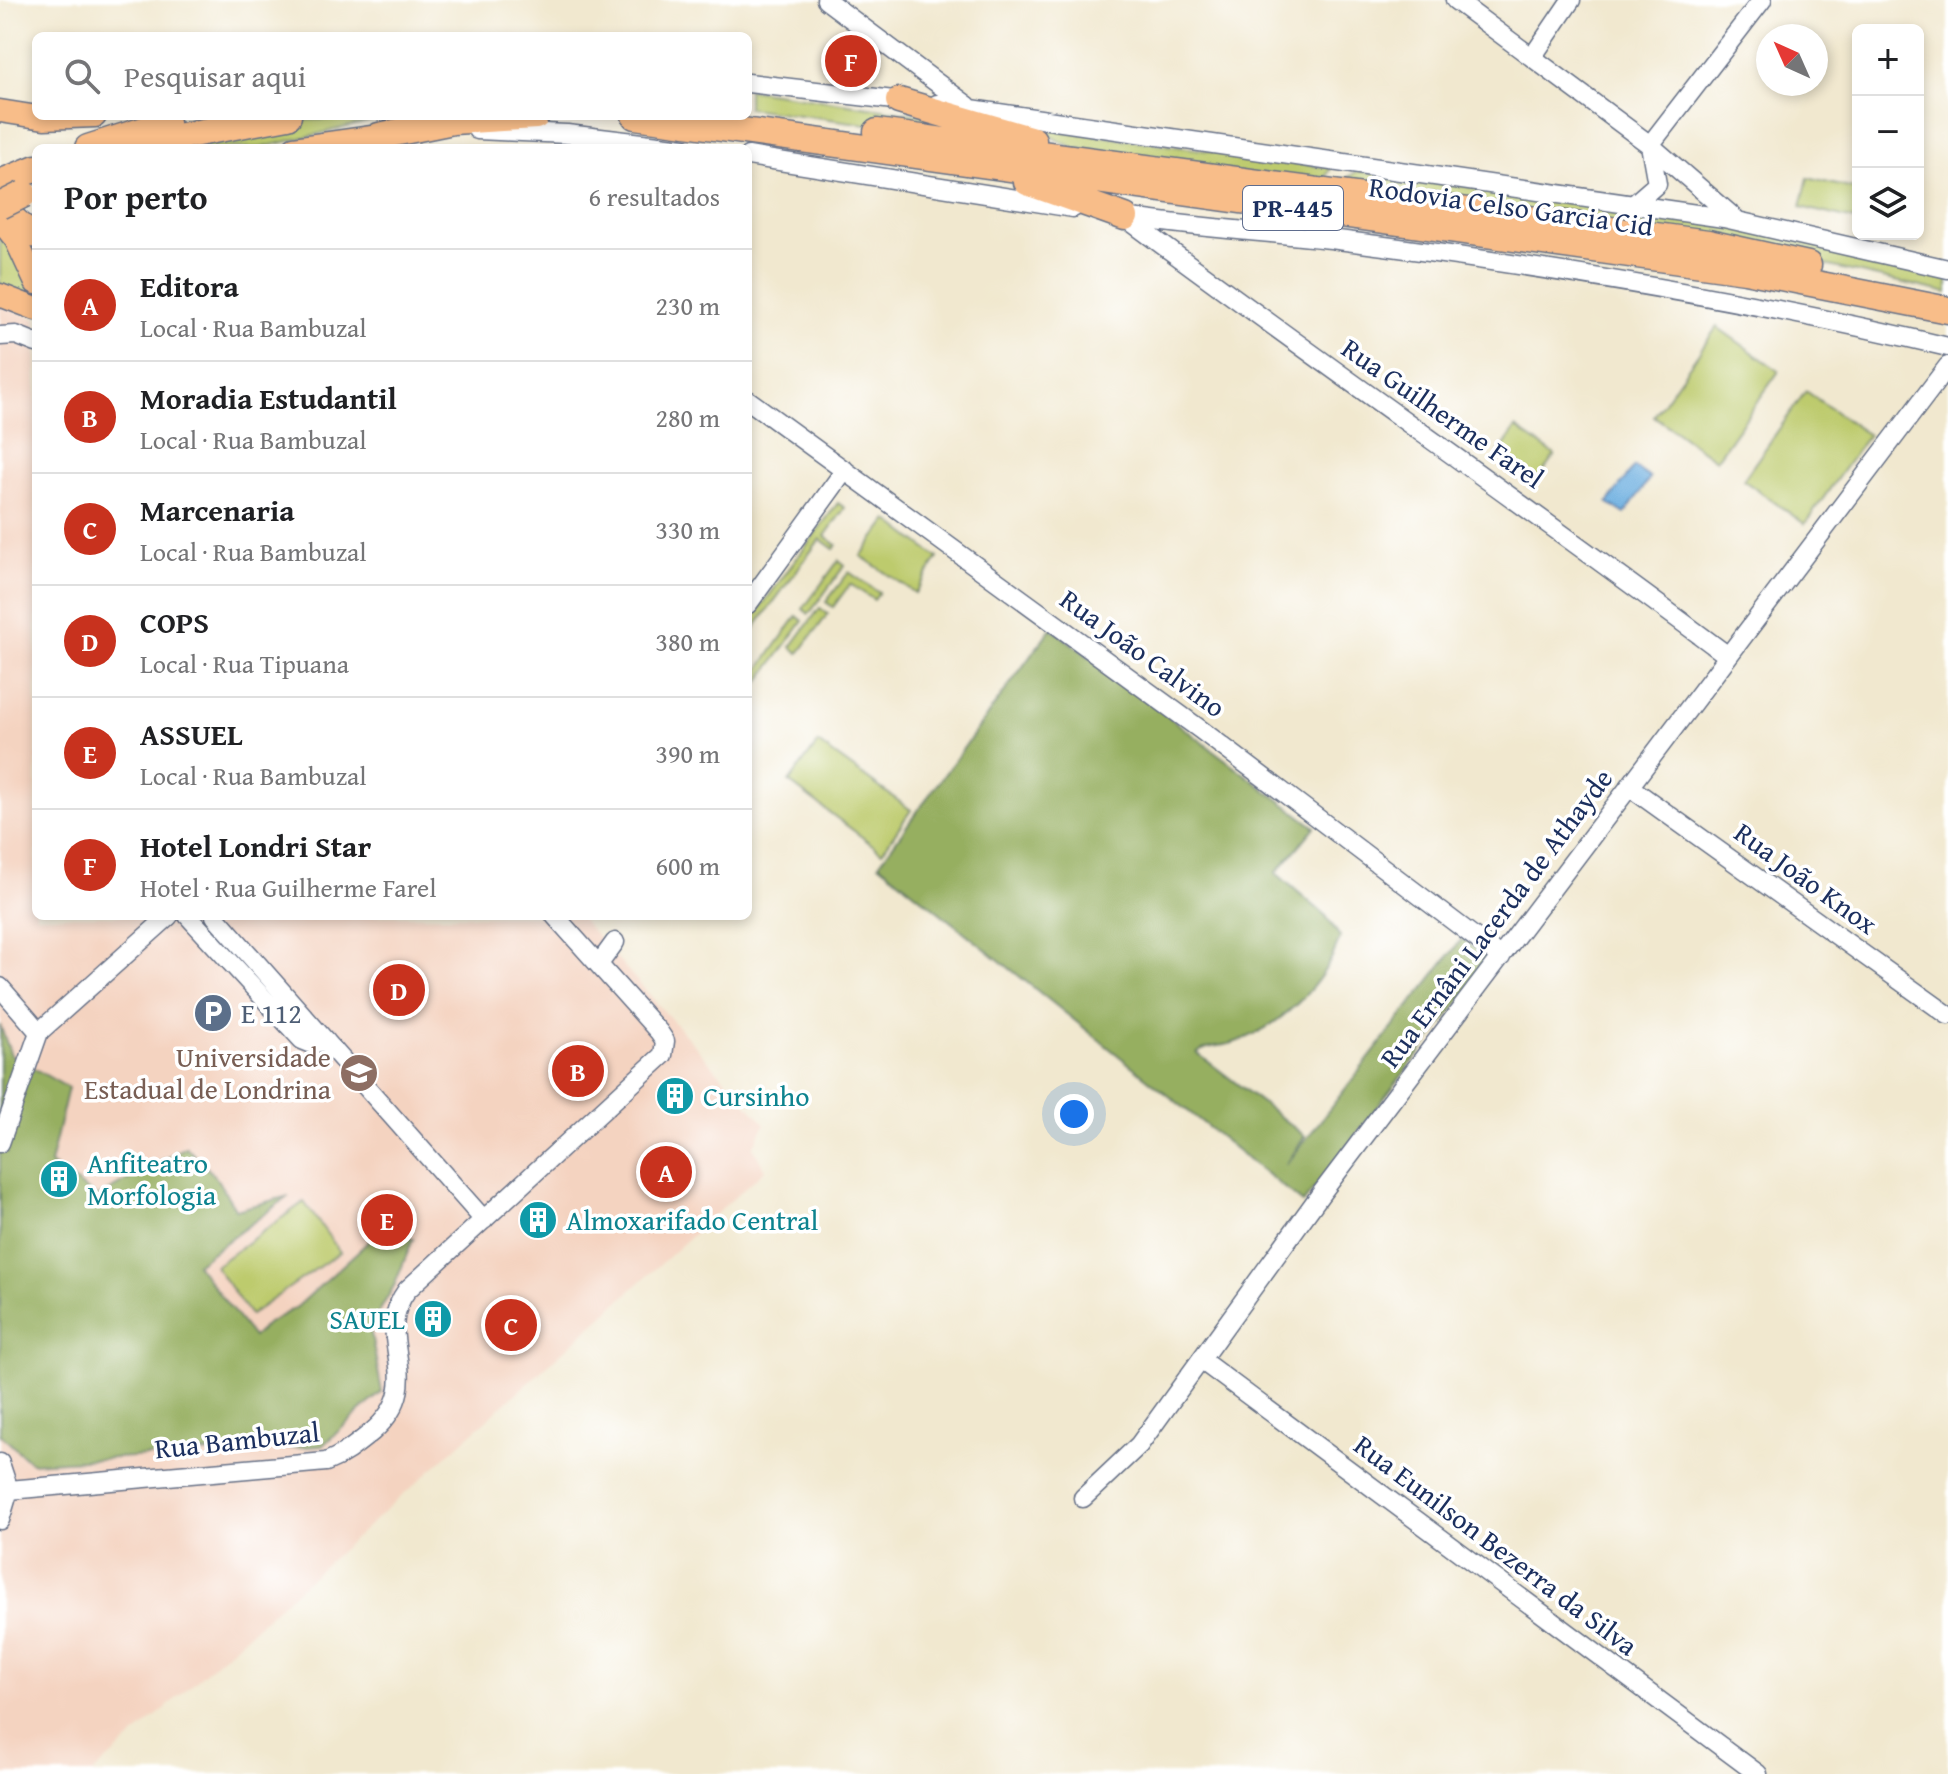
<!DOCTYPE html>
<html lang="pt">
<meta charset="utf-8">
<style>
:root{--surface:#fff;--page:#f6f6f6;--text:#202124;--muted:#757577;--line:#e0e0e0;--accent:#c8321e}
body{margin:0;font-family:"Gentium Book Plus",serif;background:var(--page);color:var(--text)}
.controls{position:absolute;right:24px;top:24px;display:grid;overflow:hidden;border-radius:12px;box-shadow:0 4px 12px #0003}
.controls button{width:72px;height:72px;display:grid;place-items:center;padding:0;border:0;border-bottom:2px solid var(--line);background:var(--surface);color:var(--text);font:40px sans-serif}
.compass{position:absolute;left:1756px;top:24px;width:72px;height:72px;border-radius:50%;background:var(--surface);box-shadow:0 4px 12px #0003;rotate:315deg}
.you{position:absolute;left:1074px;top:1114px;width:28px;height:28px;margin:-20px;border:6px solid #fff;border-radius:50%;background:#1a73e8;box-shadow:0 0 0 12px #1a73e833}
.badge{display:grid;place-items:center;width:52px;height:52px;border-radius:50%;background:var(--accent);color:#fff;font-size:26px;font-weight:700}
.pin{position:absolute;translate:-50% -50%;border:4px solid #fff;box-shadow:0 2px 8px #0006}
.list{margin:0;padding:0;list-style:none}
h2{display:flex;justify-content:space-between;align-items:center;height:104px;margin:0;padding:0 32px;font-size:34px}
h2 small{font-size:26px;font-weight:400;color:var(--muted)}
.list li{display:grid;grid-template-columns:52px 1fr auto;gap:24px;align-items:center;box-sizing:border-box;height:112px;padding:0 32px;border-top:2px solid var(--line)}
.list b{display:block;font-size:30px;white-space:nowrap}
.list p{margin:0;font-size:26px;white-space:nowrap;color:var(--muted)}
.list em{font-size:26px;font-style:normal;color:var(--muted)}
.icon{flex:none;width:44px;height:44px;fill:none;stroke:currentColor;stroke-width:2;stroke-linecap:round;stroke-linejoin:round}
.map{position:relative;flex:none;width:1948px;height:1774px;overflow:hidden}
.search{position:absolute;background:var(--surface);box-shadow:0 4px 12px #0003;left:32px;top:32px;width:720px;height:88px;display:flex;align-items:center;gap:20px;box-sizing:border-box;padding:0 28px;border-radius:12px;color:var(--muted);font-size:30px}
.panel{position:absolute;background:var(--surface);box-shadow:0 4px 12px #0003;left:32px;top:144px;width:720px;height:776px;border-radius:12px}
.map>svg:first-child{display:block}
</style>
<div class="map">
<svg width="1948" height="1774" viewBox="0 0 1948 1774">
<rect width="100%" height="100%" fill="#fff"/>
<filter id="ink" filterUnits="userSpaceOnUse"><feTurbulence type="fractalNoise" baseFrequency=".0125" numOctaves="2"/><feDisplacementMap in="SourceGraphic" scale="16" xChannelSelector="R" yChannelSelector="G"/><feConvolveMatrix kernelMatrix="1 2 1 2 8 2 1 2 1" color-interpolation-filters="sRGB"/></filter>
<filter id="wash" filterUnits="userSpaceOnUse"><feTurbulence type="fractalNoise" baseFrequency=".006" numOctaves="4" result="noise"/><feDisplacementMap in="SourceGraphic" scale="32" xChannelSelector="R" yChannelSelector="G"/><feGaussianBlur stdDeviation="1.8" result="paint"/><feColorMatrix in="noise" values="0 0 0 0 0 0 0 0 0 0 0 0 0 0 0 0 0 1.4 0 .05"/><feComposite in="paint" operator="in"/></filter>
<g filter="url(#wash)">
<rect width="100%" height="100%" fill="#f1e8cf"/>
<!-- built -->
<path fill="#f4d3c0" d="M0 305 36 319V916H579L765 1124 753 1147 765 1170 92 1774H0Z"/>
<!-- green -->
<path fill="#bdcb6d" stroke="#6c7d66" stroke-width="2" d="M748 89 936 117 1042 148 748 108Z
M368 118 376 120 260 148H183L308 120Z
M1029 126 1331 168 1321 185 1074 148Z
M1357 171 1610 207 1778 236 1919 270V275L1922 271 1948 275V293L1742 246 1340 183Z
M1808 178 1858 190V221L1801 207Z
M0 229 30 283 32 298 0 288Z
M1717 327 1779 371 1716 460 1654 416Z
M1806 391 1868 435 1805 524 1743 480Z
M1516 428 1555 455 1538 479 1499 453Z
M838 503 845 508 825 536 837 545 834 549 820 539 748 637V624Z
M888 520 938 558 915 593 861 556Z
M839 560 845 565 809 614 803 609Z
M849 572 879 593 874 600 850 584 833 607 826 602Z
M820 608 828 614 799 653 791 647Z
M797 616 803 621 756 686 748 680 751 664 759 669Z
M818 743 911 810 882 852 789 782Z
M304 1202 340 1252 250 1315 215 1266Z"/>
<!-- forest -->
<path fill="#96af60" stroke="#586f5f" stroke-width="2" d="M1051 628 1315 827 1276 873 1326 916 1340 937C1325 985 1281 1027 1233 1043 1220 1047 1208 1045 1197 1053L1305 1136 1286 1165 1462 939 1491 961 1303 1203 879 864Z
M0 1025 11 1055 68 1088 50 1164 97 1197 186 1147 215 1176 236 1210 289 1196 196 1264 253 1337 268 1323 297 1307 380 1231 413 1239 395 1284 370 1328 382 1392 322 1446 31 1463 0 1434Z"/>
<!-- water -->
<path fill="#6aaddf" stroke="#426e9e" stroke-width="2" d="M1634 467 1650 478 1625 514 1608 503Z"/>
</g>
<g filter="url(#ink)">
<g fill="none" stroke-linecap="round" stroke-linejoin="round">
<defs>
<path id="minor" d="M826 0 968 106
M1455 0 1650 145 1738 221
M1533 56 1571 0
M748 83 911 102
M937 104 1724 218 1948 269
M477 130 567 134 684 148
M1650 145 1762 0
M748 156 1073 208
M1634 204 1657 184 1650 145
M1114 215C1188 228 1263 231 1338 240 1543 266 1747 299 1948 347
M1126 218C1325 366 1529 507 1728 656
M0 336 16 335 36 343
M748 400 1201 730 1501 957
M748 604 845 470
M1631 788 1948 1015
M188 916 302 1040 312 1044 326 1041
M215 916 484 1220
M599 964 615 942
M0 987 39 1032
M0 1143 39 1032 169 916
M1201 1360 1758 1774
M0 1463 9 1490 0 1520
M9 1490 326 1462C344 1455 357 1444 372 1432 432 1380 370 1339 407 1290L663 1055 665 1041 659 1032 555 916
M1083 1498 1139 1445 1320 1195 1948 366"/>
<path id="major" d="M0 111 44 118 95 116
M294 148 379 136
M7 211 36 237
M0 220 16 240 36 283
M0 295 36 309"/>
<path id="highway" d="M899 101 1033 140
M635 116 1745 270 1948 310
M877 132 1708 243 1808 265
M379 136 453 121 536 116
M88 148 166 123
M140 148 166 139 288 116
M1027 182 1125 217
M0 183 36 168"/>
</defs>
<!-- minor casing -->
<use href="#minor" stroke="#667086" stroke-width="21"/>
<!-- major casing -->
<use href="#major" stroke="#667086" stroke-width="25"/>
<!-- highway casing -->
<use href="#highway" stroke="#667086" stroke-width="29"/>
<!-- minor -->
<use href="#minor" stroke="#fff" stroke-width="18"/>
<!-- major -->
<use href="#major" stroke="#f8bd89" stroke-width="22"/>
<!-- highway -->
<use href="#highway" stroke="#f8bd89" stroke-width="26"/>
<defs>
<path id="highway-bridge" d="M0 206 24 194"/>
</defs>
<!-- highway-bridge casing -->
<use href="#highway-bridge" stroke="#667086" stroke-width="29" stroke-linecap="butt"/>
<!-- highway-bridge -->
<use href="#highway-bridge" stroke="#f8bd89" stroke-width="26"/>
</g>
</g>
<!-- icons -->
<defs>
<symbol id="parking-disc" viewBox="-11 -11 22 22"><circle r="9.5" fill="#5c6f8a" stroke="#fff"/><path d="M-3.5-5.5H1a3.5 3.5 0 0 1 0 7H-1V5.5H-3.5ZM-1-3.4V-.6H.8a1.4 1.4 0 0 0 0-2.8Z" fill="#fff"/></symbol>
<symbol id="university-disc" viewBox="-11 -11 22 22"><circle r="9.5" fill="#8d6e63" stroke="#fff"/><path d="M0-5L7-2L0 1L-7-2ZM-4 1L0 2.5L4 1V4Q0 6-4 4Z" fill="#fff"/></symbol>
<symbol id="building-disc" viewBox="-11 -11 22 22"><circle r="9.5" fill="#0f9aa8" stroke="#fff"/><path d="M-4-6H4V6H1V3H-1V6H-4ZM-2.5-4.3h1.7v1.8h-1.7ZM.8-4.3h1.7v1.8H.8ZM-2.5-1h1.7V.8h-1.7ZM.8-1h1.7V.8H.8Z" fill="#fff"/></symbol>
</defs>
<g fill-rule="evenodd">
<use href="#parking-disc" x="191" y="991" width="44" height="44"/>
<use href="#university-disc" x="337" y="1051" width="44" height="44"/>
<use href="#building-disc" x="653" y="1074" width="44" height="44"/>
<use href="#building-disc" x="37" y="1157" width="44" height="44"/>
<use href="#building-disc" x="516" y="1198" width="44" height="44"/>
<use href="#building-disc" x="411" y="1297" width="44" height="44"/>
</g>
<g text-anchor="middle" stroke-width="7" stroke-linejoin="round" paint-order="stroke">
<!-- shield labels -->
<rect fill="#fff" stroke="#5f6d8e" stroke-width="2" x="1243" y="186" width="100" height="44" rx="6"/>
<g font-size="26" font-weight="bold" fill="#1b2f5e">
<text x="1293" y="217">PR-445</text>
</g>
<!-- street labels -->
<g font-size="28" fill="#1b2f5e" stroke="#fff">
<text transform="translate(1511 206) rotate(8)" y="10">Rodovia Celso Garcia Cid</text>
<text transform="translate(1443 413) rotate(35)" y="10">Rua Guilherme Farel</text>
<text transform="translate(1143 653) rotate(36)" y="10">Rua João Calvino</text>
<text transform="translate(1806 878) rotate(36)" y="10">Rua João Knox</text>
<text transform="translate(1496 918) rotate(-53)" y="10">Rua Ernâni Lacerda de Athayde</text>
<text transform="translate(237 1440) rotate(-6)" y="10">Rua Bambuzal</text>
<text transform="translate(1496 1545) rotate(37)" y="10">Rua Eunilson Bezerra da Silva</text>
</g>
<!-- service labels -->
<g font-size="28" fill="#4e5e75" stroke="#fff" text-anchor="start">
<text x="241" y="1023">E 112</text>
</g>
<!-- education labels -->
<g font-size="28" fill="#785e54" stroke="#fff" text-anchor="end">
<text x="331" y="1067">Universidade<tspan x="331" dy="32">Estadual de Londrina</tspan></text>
</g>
<!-- culture labels -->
<g font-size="28" fill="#0d838f" stroke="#fff" text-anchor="start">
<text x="703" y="1106">Cursinho</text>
<text x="87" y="1173">Anfiteatro<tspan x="87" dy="32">Morfologia</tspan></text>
<text x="566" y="1230">Almoxarifado Central</text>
<text x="405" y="1329" text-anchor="end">SAUEL</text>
</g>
</g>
</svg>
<div class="controls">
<button>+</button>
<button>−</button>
<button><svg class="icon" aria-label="layers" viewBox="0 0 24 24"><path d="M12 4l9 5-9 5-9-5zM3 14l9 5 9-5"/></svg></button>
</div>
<svg class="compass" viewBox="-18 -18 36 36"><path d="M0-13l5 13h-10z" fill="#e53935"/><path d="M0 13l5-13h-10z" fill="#757577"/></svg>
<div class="you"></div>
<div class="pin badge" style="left:666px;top:1172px">A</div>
<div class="pin badge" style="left:578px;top:1071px">B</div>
<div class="pin badge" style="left:511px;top:1325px">C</div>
<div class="pin badge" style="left:399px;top:990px">D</div>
<div class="pin badge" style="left:387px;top:1220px">E</div>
<div class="pin badge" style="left:851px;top:61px">F</div>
<div class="search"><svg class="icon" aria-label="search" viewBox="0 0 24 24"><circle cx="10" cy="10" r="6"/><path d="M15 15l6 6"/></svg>Pesquisar aqui</div>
<section class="panel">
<h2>Por perto<small>6 resultados</small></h2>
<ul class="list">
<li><span class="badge">A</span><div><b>Editora</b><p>Local · Rua Bambuzal</p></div><em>230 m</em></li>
<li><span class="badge">B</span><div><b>Moradia Estudantil</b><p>Local · Rua Bambuzal</p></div><em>280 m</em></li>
<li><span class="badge">C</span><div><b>Marcenaria</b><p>Local · Rua Bambuzal</p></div><em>330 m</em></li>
<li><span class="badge">D</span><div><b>COPS</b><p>Local · Rua Tipuana</p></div><em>380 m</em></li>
<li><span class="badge">E</span><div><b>ASSUEL</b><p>Local · Rua Bambuzal</p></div><em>390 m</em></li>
<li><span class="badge">F</span><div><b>Hotel Londri Star</b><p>Hotel · Rua Guilherme Farel</p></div><em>600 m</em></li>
</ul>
</section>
</div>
